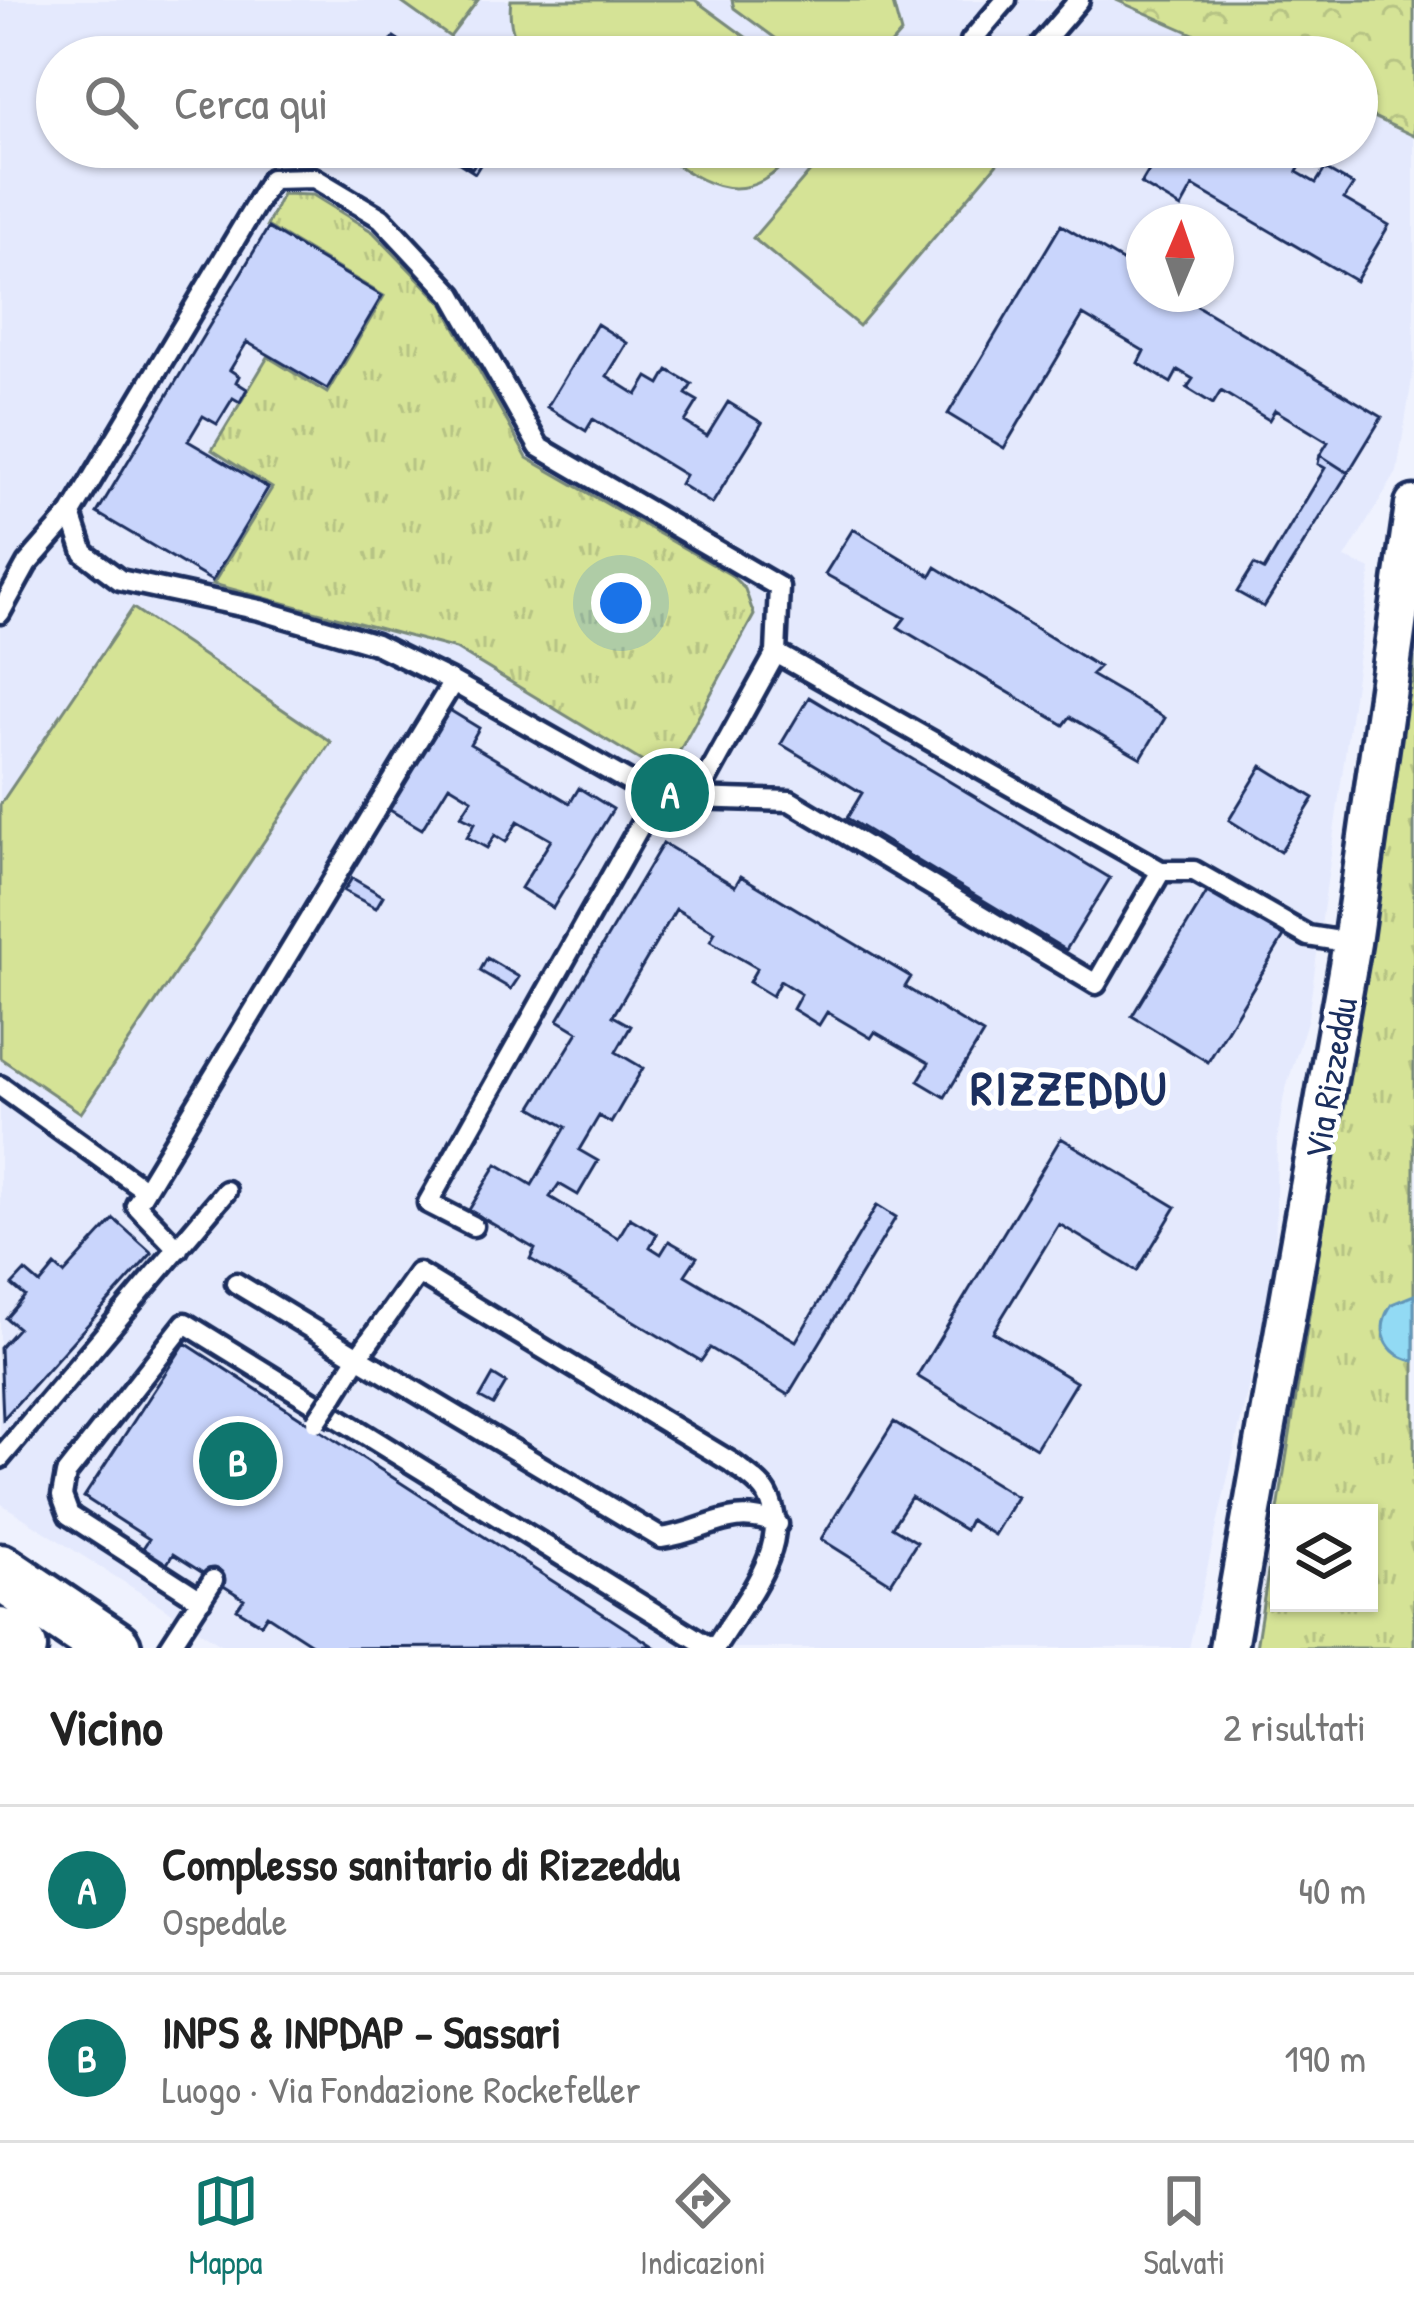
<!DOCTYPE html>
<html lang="it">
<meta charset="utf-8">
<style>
:root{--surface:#fff;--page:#f6f6f6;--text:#222;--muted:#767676;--line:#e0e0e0;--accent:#0f766e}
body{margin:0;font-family:"Patrick Hand",sans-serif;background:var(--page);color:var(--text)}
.controls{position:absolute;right:36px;bottom:36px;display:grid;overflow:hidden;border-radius:0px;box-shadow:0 3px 9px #0004}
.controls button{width:108px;height:108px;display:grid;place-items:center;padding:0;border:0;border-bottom:3px solid var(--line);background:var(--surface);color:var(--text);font:60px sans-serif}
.compass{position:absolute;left:1126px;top:204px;width:108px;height:108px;border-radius:50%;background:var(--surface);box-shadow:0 3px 9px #0004;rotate:2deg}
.you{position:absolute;left:621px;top:603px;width:42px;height:42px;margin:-30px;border:9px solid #fff;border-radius:50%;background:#1a73e8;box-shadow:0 0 0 18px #1a73e833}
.badge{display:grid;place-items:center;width:78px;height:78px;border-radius:50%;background:var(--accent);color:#fff;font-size:39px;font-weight:700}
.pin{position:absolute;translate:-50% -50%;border:6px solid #fff;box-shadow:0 3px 12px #0006}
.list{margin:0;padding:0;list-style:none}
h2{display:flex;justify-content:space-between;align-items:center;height:156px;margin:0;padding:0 48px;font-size:51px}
h2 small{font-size:39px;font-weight:400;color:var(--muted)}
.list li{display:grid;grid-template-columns:78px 1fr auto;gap:36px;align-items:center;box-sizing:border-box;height:168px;padding:0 48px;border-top:3px solid var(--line)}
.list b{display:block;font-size:45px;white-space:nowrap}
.list p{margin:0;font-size:39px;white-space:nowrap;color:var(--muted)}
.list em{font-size:39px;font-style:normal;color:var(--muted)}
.icon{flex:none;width:66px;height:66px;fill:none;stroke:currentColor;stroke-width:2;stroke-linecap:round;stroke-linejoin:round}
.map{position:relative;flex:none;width:1414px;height:1648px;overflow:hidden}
.search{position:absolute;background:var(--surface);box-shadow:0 3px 9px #0004;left:36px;right:36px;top:36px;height:132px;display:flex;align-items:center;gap:30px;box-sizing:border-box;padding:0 42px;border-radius:66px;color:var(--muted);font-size:45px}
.sheet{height:492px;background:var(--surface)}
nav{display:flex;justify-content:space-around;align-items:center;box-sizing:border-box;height:168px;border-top:3px solid var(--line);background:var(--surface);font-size:33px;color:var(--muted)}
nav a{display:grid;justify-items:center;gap:6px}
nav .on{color:var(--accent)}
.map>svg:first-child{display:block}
</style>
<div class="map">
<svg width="1414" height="1648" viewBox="0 0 1414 1648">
<defs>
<pattern id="forest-crowns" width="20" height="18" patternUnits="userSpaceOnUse" patternTransform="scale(3)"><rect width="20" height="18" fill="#d5e396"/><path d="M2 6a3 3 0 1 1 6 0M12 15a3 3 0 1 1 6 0" fill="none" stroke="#b6c384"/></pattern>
<pattern id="park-tufts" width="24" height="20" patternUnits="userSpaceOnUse" patternTransform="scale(3)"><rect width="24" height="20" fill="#d5e396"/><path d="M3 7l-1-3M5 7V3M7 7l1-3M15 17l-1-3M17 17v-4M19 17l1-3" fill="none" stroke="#b6c384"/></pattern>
</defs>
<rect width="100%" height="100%" fill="#eff2fe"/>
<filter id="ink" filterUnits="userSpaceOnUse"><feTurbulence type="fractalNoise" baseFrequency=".00833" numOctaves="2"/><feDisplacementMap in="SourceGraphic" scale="24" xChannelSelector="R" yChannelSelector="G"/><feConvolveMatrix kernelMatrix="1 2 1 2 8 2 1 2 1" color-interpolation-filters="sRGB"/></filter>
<g filter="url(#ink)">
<!-- built -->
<path fill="#e4e9fd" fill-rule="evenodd" d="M0 0H1116L1246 57H57V147H1357V109L1414 136V367L1397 472 1345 558 1371 569 1308 1018 1284 1095 1277 1141 1275 1270 1189 1648H227L0 1503ZM1144 222H1216V294H1144Z"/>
<!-- green -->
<path fill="#d5e396" stroke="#78897a" stroke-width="3" d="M398 0H478L450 37Z
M511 0H695L773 57H532C513 43 508 22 511 0Z
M732 0H892L901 33 880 57H801L734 8Z
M652 147H799C748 213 708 189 652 147Z
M831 147H1011L859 326 753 238Z
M133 608 331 742 81 1113 0 1058V805Z"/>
<!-- forest -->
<path fill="url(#forest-crowns)" stroke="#78897a" stroke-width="3" d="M1116 0H1414V136L1357 109V57H1246Z"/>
<!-- park -->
<path fill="url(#park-tufts)" stroke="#78897a" stroke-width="3" fill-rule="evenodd" d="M282 194 313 195 373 232 442 303 527 458 731 575 745 589 754 615 666 776 456 649 213 584 272 488 212 450 268 357 327 393 384 296 267 226Z
M1414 657V1648H1256ZM1279 1513H1369V1603H1279Z"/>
<!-- water -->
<path fill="#92daf4" stroke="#6296b8" stroke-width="3" d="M1414 1295V1361C1385 1355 1374 1329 1392 1304Z"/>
<!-- building -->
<path fill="#c9d5fc" stroke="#1b2f5e" stroke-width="3" d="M394 37 424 57H381Z
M434 147H491L475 173Z
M439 147H486L472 168Z
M1163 147H1246L1268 160 1276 147H1288L1305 157 1297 172 1316 183 1325 169 1353 185 1344 199 1389 225 1356 281 1193 186 1181 208 1141 184Z
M1061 225 1144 274V294H1177L1382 417 1348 473 1320 455 1328 442 1275 410 1269 420 1221 391 1213 404 1187 388 1193 379 1178 370 1171 383 1138 363 1144 351 1083 315 1004 448 948 414Z
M268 228 382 296 327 389 247 342 230 370 239 376 236 382 247 389 240 402 233 398 217 424 203 416 188 441 268 488 212 581 97 513Z
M597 324 627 343 607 376 637 395 648 377 660 384 668 370 692 384 686 394 698 401 685 422 707 436 728 402 762 423 712 504 680 484 685 475 593 419 586 431 547 407Z
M1320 455 1348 473 1264 607 1237 592 1254 565 1264 570 1325 468 1318 464Z
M853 529 931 576 936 567 1099 667 1091 675 1165 718 1141 758 1070 717 1064 725 898 627 905 618 825 574Z
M809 697 1110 878 1066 950 847 818 862 793 781 744Z
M443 706 479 728 470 744 570 803 579 788 613 809 553 908 521 888 551 840 518 821 506 842 495 835 487 848 467 837 475 823 461 816 472 799 449 785 422 829 383 806Z
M1262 766 1314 798 1280 852 1229 820Z
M663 843 735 886 741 876 911 977 905 987 983 1034 945 1097 918 1081 929 1063 875 1032 871 1038 827 1012 819 1025 793 1009 801 994 780 981 772 996 749 982 757 968 710 941 715 932 676 909 613 1016 631 1026 616 1052 643 1068 611 1123 599 1116 579 1150 598 1161 578 1195 559 1184 550 1197 618 1238 630 1218 657 1234 650 1247 661 1254 669 1241 697 1257 685 1275 796 1341 877 1205 896 1217 788 1395 710 1348 701 1361 530 1259 535 1249 469 1210 497 1164 532 1185 566 1127 532 1107 578 1032 558 1020Z
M352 878 383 896 376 908 344 891Z
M1209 889 1285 935 1208 1062 1132 1016Z
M487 958 519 977 511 989 480 971Z
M1061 1138 1176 1207 1137 1271 1059 1224 993 1332 1076 1382 1036 1448 917 1376Z
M114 1219 152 1253 3 1419 0 1348 18 1328 6 1318 25 1296 12 1285 25 1271 40 1284 55 1266 64 1274Z
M185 1343 653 1646 318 1648 267 1615 261 1624 237 1609 244 1599 173 1554 165 1567 141 1551 149 1539 84 1497Z
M493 1375 506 1383 493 1405 480 1398Z
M894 1422 1017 1497 994 1535 970 1520 965 1530 911 1497 892 1527 917 1542 891 1583 821 1539Z"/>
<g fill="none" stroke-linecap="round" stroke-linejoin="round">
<defs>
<path id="service" d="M990 57 971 41 1006 0
M1030 57 1079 0
M71 514 84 553 120 580 260 610 376 644 453 682
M0 613 27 564 71 514 271 179 314 178 381 218 453 295 539 447 779 587 776 653 1161 871 1096 984 790 801 656 797 453 682 136 1205 178 1249
M696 798 776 653
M1161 871H1194L1308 936 1352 943
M0 1086 145 1190
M473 1226 428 1203 656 797
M236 1283 358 1357 334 1395
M0 1458 226 1191
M201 1600 69 1515 62 1496 66 1474 185 1323 711 1648
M169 1648 213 1580
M715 1648C740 1605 796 1545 767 1494 760 1482 742 1471 731 1462L418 1273 358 1357 661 1538C710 1532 727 1505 778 1524"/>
<path id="minor" d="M1228 1648 1352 943 1414 505"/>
<path id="secondary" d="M0 1572 113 1648
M0 1636 19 1648"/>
</defs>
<!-- service casing -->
<use href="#service" stroke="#1b2f5e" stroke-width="27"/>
<!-- minor casing -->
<use href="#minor" stroke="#1b2f5e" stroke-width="45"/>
<!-- secondary casing -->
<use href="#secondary" stroke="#1b2f5e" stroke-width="63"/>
<!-- service -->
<use href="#service" stroke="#fff" stroke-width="18"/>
<!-- minor -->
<use href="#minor" stroke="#fff" stroke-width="36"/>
<!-- secondary -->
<use href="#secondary" stroke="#fff" stroke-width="54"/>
<defs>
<path id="service-bridge" d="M316 1422 334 1395"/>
</defs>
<!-- service-bridge casing -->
<use href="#service-bridge" stroke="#1b2f5e" stroke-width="27" stroke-linecap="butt"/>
<!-- service-bridge -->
<use href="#service-bridge" stroke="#fff" stroke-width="18"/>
</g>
</g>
<g text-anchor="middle" stroke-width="10" stroke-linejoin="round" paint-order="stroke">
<!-- street labels -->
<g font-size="36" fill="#1b2f5e" stroke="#fff">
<text transform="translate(1330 1078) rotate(-80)" y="13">Via Rizzeddu</text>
</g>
<!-- district labels -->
<g font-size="48" font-weight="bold" letter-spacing="3" fill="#1b2f5e" stroke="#fff">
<text x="1070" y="1105">RIZZEDDU</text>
</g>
</g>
</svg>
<div class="controls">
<button><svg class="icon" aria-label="layers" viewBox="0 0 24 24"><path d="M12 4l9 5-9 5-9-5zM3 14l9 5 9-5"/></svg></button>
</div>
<svg class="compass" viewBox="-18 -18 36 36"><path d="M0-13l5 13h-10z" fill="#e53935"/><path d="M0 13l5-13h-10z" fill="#767676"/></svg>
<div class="you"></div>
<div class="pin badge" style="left:670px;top:793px">A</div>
<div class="pin badge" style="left:238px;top:1461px">B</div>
<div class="search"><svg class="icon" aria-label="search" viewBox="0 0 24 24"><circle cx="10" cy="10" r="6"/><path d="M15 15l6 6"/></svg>Cerca qui</div>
</div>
<section class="sheet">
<h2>Vicino<small>2 risultati</small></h2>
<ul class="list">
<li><span class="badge">A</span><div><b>Complesso sanitario di Rizzeddu</b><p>Ospedale</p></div><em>40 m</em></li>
<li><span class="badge">B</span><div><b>INPS &amp; INPDAP - Sassari</b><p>Luogo · Via Fondazione Rockefeller</p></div><em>190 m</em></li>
</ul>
</section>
<nav>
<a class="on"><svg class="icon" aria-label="map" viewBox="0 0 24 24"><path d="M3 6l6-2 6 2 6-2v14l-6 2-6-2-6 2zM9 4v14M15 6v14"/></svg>Mappa</a>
<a><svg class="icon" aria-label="directions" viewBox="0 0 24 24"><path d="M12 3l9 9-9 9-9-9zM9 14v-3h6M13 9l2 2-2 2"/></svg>Indicazioni</a>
<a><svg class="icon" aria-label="saved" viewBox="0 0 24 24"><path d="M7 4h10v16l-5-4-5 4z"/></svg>Salvati</a>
</nav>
